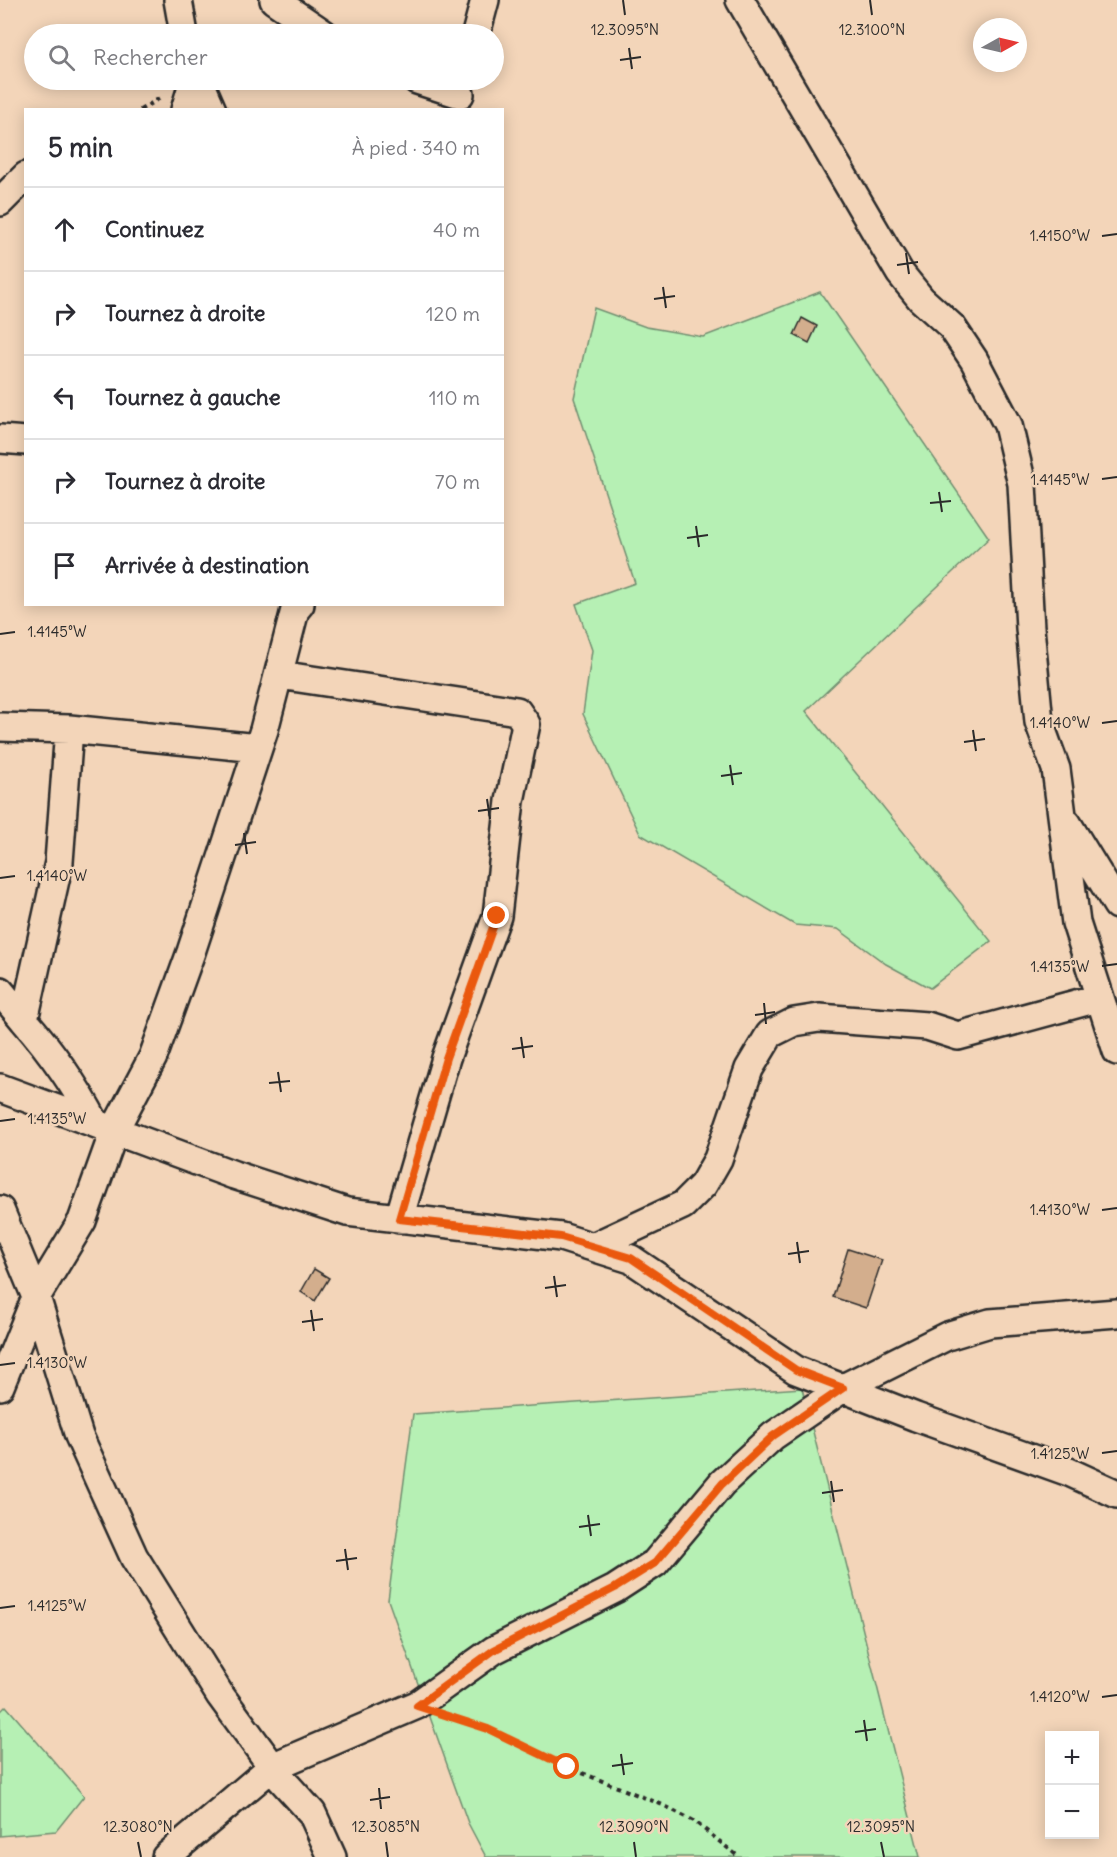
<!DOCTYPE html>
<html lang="fr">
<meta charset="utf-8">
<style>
:root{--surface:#fff;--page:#f7f7f7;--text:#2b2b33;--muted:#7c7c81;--line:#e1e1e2}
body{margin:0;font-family:Delius,sans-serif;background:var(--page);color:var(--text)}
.controls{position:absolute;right:18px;bottom:18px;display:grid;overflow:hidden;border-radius:0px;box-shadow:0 3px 15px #0003}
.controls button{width:54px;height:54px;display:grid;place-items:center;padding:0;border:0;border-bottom:2px solid var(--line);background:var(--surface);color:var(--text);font:30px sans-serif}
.compass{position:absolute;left:973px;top:18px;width:54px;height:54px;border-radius:50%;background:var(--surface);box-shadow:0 3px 15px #0003;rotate:82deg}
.stop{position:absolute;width:18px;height:18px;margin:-14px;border:4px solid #ea580c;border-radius:50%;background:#fff}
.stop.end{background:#ea580c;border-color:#fff;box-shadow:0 2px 6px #0008}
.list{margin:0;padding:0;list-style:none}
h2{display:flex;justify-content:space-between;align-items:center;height:78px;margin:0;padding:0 24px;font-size:26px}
h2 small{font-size:20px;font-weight:400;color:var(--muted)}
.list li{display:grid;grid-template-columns:39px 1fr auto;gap:18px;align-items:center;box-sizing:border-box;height:84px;padding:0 24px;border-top:2px solid var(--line)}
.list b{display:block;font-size:22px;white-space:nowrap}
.list em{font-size:20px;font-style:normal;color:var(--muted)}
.icon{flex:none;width:33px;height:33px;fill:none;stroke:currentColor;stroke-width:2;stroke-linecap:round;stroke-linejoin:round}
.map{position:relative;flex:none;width:1117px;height:1857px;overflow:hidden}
.search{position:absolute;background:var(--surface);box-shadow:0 3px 15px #0003;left:24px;top:24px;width:480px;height:66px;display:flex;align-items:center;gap:15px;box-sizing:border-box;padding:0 21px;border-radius:33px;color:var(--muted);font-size:22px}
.panel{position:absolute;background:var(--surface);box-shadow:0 3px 15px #0003;left:24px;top:108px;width:480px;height:498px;border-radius:0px}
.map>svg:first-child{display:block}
</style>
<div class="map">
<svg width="1117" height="1857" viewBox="0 0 1117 1857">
<rect width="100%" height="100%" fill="#f3d5b9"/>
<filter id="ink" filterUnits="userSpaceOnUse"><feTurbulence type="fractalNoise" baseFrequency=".0167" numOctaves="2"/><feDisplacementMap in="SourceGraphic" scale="12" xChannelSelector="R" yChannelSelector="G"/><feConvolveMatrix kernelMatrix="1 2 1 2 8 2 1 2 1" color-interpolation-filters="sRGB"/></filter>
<g filter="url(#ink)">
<!-- green -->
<path fill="#b6f0b4" stroke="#708e70" stroke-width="1.5" d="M820 292 989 538 806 711 991 941 930 988 886 964 838 929 795 925 640 834 583 714 592 650 576 604 635 583 574 398 594 308 646 327 703 337Z
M802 1388 920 1857H486L468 1823 388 1600 413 1414Z
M6 1706 84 1796 56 1831 0 1836V1712Z"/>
<!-- building -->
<path fill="#d3ae8d" stroke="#2b2b2b" stroke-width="1.5" d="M802 318 817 326 809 343 794 335Z
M848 1249 882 1260 866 1308 833 1297Z
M314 1269 329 1278 315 1301 301 1292Z"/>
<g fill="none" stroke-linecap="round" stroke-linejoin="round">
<defs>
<path id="street" d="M178 0 184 34
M274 0 324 34
M740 0 900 273 921 299 952 327 974 360 1008 425 1022 484 1030 628 1039 722 1056 769 1076 923 1117 1051
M476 34 485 0
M199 80 212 110
M417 80 460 94
M185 110 194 80
M0 202 26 176
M0 439 26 441
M279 675 517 711 526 724 510 801 497 916 446 1058 399 1219
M0 727 69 729 258 748
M69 729 59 862 24 1020C52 1052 75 1085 95 1123
M1067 823 1117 905
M0 991 24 1020
M0 1088 234 1175 347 1212 561 1237 631 1259 796 1370 916 1417 1069 1472 1117 1494
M0 1210 36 1297 79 1436 134 1557 220 1695 282 1780 312 1813 332 1857
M593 1247 683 1205 703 1185 718 1159 749 1069 770 1034 794 1022 819 1018 927 1026 958 1036 1098 998
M0 1386 36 1297 82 1221 115 1129 153 1057 191 952 264 730 295 610 300 604
M166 1857 272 1767 417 1705 494 1650 615 1589 655 1563 722 1483 773 1436 843 1388 947 1336 990 1323 1117 1313"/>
</defs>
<!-- street casing -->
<use href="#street" stroke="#2b2b2b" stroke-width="32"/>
<!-- path -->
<path stroke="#2b2b2b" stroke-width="4" stroke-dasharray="4.5 4.5" stroke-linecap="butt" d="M140 110 160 98
M450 1717 488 1729 567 1767 663 1805 694 1821 739 1857"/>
<!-- street -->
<use href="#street" stroke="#f3d5b9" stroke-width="27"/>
</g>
</g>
<g fill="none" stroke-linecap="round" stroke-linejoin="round" filter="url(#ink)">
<!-- route -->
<path stroke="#ea580c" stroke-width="8" d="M497 916 446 1058 399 1219 561 1237 631 1258 796 1370 843 1388 773 1436 722 1484 655 1563 615 1588 494 1650 417 1706 488 1729 567 1767"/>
</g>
<!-- ticks -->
<path fill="none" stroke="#2b2b2b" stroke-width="2" d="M623 0 625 15M870 0 872 15M629 48 632 69M620 60 641 57M1102 236 1117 234M906 253 909 274M897 265 918 262M663 287 666 308M654 299 675 296M1102 479 1117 477M939 492 942 512M930 503 951 501M696 526 699 547M687 538 708 535M0 634 15 632M1102 723 1117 721M973 730 976 751M964 742 985 739M730 765 733 785M721 776 742 773M487 799 490 819M478 811 499 808M244 833 247 854M235 845 256 842M0 878 15 876M1102 966 1117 964M764 1003 766 1024M755 1015 775 1012M521 1037 524 1058M512 1049 533 1046M278 1072 281 1092M269 1083 290 1081M0 1121 15 1119M1102 1210 1117 1208M797 1242 800 1263M788 1254 809 1251M554 1276 557 1297M545 1288 566 1285M311 1310 314 1331M302 1322 323 1319M0 1365 15 1363M1102 1453 1117 1451M831 1481 834 1502M822 1493 843 1490M588 1515 591 1536M579 1527 600 1524M345 1549 348 1570M336 1561 357 1558M0 1608 15 1606M1102 1697 1117 1695M864 1720 867 1741M855 1732 876 1729M621 1754 624 1775M612 1766 633 1763M379 1788 381 1809M370 1800 390 1797M138 1842 141 1857M386 1842 388 1857M634 1842 636 1857M881 1842 884 1857"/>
<g font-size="15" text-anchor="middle" fill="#2b2b2b" stroke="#f3d5b9" stroke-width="5" stroke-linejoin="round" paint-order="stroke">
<text x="625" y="35">12.3095°N</text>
<text x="872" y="35">12.3100°N</text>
<text x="1060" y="241">1.4150°W</text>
<text x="1060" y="485">1.4145°W</text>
<text x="57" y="637">1.4145°W</text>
<text x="1060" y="728">1.4140°W</text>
<text x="57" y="881">1.4140°W</text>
<text x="1060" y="972">1.4135°W</text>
<text x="57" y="1124">1.4135°W</text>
<text x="1060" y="1215">1.4130°W</text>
<text x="57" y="1368">1.4130°W</text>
<text x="1060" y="1459">1.4125°W</text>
<text x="57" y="1611">1.4125°W</text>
<text x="1060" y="1702">1.4120°W</text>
<text x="138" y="1832">12.3080°N</text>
<text x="386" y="1832">12.3085°N</text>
<text x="634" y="1832">12.3090°N</text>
<text x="881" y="1832">12.3095°N</text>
</g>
</svg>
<div class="controls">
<button>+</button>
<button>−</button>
</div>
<svg class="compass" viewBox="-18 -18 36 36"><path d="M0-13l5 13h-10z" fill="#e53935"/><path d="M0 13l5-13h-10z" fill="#7c7c81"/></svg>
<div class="stop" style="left:567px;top:1767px"></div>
<div class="stop end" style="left:497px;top:916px"></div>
<div class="search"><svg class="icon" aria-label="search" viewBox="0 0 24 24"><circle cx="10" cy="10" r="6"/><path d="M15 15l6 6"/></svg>Rechercher</div>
<section class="panel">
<h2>5 min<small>À pied · 340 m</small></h2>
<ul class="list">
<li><svg class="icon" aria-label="ahead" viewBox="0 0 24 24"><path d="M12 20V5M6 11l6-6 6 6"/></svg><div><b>Continuez</b></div><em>40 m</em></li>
<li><svg class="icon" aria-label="right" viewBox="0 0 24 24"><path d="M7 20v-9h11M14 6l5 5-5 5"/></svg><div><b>Tournez à droite</b></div><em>120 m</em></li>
<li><svg class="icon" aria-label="left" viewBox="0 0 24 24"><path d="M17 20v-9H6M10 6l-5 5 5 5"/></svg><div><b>Tournez à gauche</b></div><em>110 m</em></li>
<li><svg class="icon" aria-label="right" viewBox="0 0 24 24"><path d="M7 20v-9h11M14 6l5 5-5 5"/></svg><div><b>Tournez à droite</b></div><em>70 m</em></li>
<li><svg class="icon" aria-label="arrive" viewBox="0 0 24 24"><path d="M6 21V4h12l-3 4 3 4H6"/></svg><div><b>Arrivée à destination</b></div></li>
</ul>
</section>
</div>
